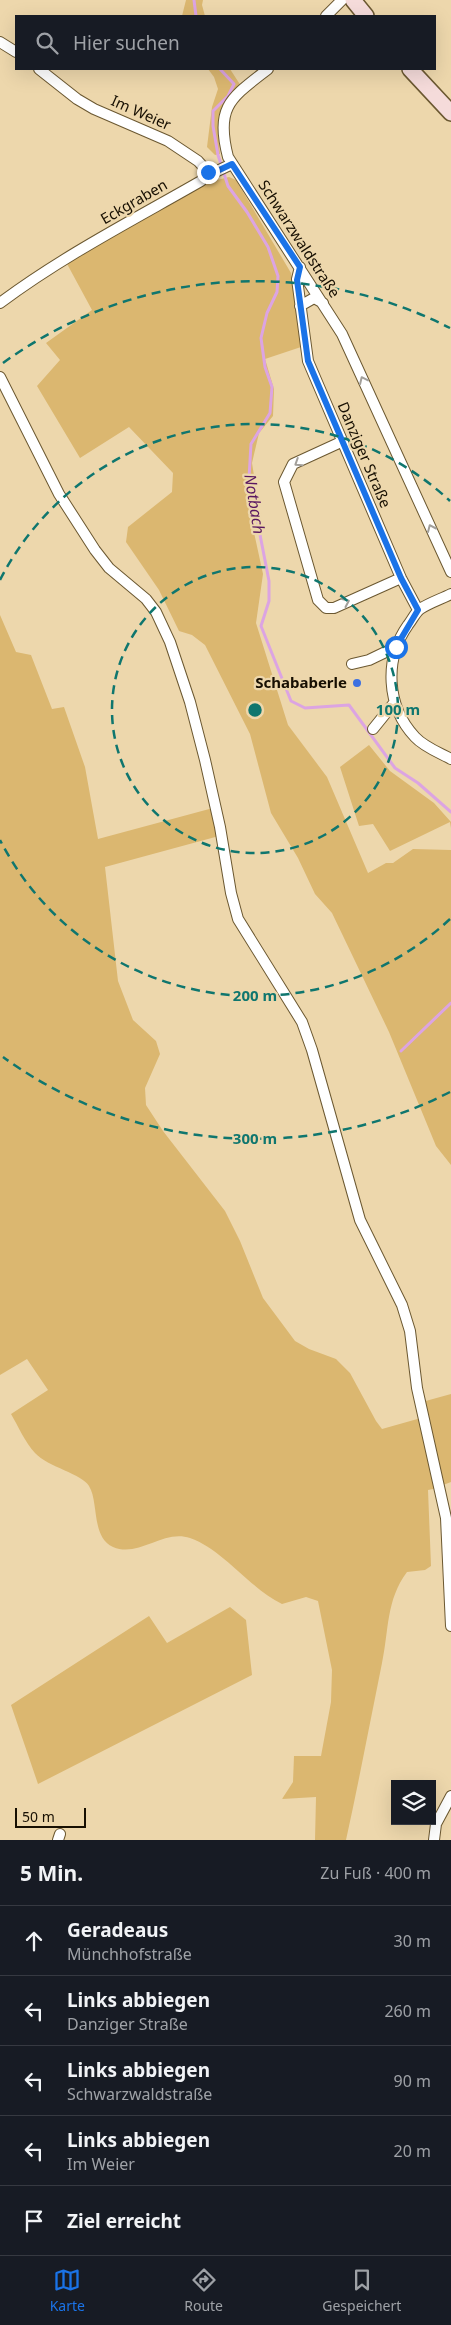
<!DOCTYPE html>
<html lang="de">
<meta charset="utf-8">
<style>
:root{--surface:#171b24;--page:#20242c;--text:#f1f3f6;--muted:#9ea1a6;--line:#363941;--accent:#1a73e8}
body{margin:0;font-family:"Noto Sans",sans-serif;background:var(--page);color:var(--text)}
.controls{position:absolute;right:15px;bottom:15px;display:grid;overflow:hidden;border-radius:0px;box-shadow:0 5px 20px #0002}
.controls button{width:45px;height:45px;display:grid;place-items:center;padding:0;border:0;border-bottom:1px solid var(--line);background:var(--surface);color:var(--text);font:25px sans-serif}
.scale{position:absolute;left:15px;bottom:12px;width:71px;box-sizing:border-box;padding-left:5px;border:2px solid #170f02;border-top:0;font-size:14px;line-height:18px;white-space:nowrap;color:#170f02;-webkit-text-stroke:4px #edd7ac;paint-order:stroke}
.stop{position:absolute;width:15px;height:15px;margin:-11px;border:4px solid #1a73e8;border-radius:50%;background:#fff}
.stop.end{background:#1a73e8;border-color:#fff;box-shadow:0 1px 5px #0008}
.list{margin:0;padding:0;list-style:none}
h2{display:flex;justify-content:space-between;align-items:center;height:65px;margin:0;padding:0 20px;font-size:21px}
h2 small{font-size:16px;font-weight:400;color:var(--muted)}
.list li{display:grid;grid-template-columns:32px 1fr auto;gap:15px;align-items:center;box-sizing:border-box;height:70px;padding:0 20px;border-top:1px solid var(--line)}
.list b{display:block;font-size:19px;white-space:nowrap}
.list p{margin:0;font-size:16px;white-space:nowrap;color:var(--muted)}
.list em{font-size:16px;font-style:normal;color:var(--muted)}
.icon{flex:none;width:28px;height:28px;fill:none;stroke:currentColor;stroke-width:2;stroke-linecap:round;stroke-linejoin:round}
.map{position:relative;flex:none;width:451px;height:1840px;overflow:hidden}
.search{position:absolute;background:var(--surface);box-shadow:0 5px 20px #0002;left:15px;right:15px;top:15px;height:55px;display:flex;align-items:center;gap:12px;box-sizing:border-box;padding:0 18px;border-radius:0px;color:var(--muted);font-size:19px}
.sheet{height:415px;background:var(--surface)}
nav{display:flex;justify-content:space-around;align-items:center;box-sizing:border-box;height:70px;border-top:1px solid var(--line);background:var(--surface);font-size:14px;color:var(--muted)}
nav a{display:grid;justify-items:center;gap:2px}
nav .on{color:var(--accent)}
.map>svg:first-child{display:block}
</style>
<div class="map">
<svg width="451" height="1840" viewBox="0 0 451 1840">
<rect width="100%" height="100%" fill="#edd7ac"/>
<!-- green -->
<path fill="#dbb770" d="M186 0H203L202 5 205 16H182Z
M208 69H230L241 86C217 113 217 118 220 154L215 155 207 147 212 107 218 89 214 77Z
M229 177 236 180 291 273 301 347 265 359 274 389 273 416 259 433 252 463 259 507 250 514 263 574 256 623 288 725 327 777 368 873 386 863H393L413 849 451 850V1165L436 1146 389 1032 332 913 315 894 298 858 271 813 250 734 205 645 192 635 179 631 159 590 126 542 128 527 172 492 173 473 129 427 80 458 37 386 60 360 46 343 92 310 66 262 205 183Z
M0 615 16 652 31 655 52 709 64 707 85 767 98 839 213 808 219 836 105 867 118 981 133 1020 156 1041 160 1054 145 1088 146 1105 163 1131 225 1211 240 1241 263 1298 295 1341 309 1349 336 1359 350 1373 376 1421 382 1429 421 1418 438 1488 428 1490 431 1566 425 1570 407 1572C386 1600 389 1630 382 1663 370 1722 359 1781 346 1840H315L316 1797 282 1799 293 1782 294 1756H321L331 1702 332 1670 318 1601 306 1597 282 1604C249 1588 224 1550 190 1538 163 1529 139 1558 113 1547 91 1537 99 1502 89 1486 82 1474 48 1467 35 1453 25 1442 18 1426 11 1414L48 1390 27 1359 0 1375Z
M369 745 390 771 434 803 451 822V828L450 822 390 851 373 824 359 826 340 767Z
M451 1394V1482L443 1485 422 1402Z
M230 1607 246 1620 252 1675 38 1784 11 1705 149 1616 167 1643Z"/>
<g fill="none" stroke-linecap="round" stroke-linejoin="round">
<!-- stream -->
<path stroke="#dca4e2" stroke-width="3" d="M194 0 196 16
M220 69 234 84 228 96 213 111V126L218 155 228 186 247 212 268 247 278 276 277 292 267 313 261 338 265 367 272 387 270 413 251 444 249 478 269 581V601L261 626 291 701 305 708 349 705 395 768 418 783 451 812
M401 1051 451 1003"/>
<defs>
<path id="street" d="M326 16 342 0
M0 42 16 52
M39 69 77 99 94 109 168 141 198 161 208 172 213 173 232 164
M268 69C231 98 215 106 228 157L342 334 451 572
M300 267 297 279 308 361 401 578 418 610
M0 303C63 256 133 220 201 181L208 172
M300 306 314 298 323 303
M0 377 59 494 95 550 109 568 146 599 156 612 170 642 190 702 205 760 220 827 231 893 238 919 302 1022 312 1050 360 1220 402 1305 410 1331 417 1388 446 1518 451 1626
M341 442 293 464 284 482 318 600 326 608H334L401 578
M451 594C441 599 429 603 420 609 415 613 412 620 408 625 384 659 386 706 415 737 424 747 440 753 451 759
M352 664 369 660 396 647
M373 729 394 703
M58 1840 60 1834
M434 1840 436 1824 451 1796"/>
<path id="secondary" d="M353 0 366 16
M410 69 451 113"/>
</defs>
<!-- street casing -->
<use href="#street" stroke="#6b5831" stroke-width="12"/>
<!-- secondary casing -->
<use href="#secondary" stroke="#6b5831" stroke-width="18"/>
<!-- street -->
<use href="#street" stroke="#fff" stroke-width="10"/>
<!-- secondary -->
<use href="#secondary" stroke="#f5dbda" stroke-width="15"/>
</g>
<!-- one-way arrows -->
<defs><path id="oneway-chevron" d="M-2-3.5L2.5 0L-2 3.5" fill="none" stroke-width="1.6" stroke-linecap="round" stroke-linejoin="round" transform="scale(1.25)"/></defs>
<g stroke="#a29f9a">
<use href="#oneway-chevron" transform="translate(363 380) rotate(-115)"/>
<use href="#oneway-chevron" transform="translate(298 463) rotate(147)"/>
<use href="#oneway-chevron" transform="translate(431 528) rotate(-114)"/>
<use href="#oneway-chevron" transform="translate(346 602) rotate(-24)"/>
</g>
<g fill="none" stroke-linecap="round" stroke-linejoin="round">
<!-- route -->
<path stroke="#1a73e8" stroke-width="6" d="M208 172 213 173 232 164 300 267 297 280 308 361 401 578 418 610 396 647"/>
</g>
<!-- distance rings -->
<g fill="none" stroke="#0f766e" stroke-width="2.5" stroke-dasharray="9 6">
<circle cx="255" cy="710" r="143"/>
<path d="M450 919A286 286 0 0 1 0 840M0 580A286 286 0 0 1 450 501"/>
<path d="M450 1092A429 429 0 0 1 3 1057M3 363A429 429 0 0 1 450 328"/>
</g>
<!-- markers -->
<circle fill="#3d70e0" stroke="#edd7ac" stroke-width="2" cx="357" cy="683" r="5"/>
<g text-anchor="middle" stroke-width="4.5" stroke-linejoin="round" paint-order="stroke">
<!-- street labels -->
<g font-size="15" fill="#170f02" stroke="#edd7ac">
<text transform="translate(141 113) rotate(24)" y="5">Im Weier</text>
<text transform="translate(134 202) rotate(-30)" y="5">Eckgraben</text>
<text transform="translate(299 239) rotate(57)" y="5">Schwarzwaldstraße</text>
<text transform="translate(364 455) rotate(67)" y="5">Danziger Straße</text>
</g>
<!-- poi labels -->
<g font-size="15" font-weight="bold" fill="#170f02" stroke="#edd7ac" text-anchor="end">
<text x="347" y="688">Schababerle</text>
</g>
<!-- water labels -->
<g font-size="16" font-style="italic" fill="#591760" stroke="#edd7ac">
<text transform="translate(255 504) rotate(81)" y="6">Notbach</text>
</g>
</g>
<circle cx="255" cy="710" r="8" fill="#0f766e" stroke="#edd7ac" stroke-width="2.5"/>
<g font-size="15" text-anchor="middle" font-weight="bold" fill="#0f766e" stroke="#edd7ac" stroke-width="4.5" stroke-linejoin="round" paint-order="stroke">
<text x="398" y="715">100 m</text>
<text x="255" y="1001">200 m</text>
<text x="255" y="1144">300 m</text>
</g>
</svg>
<div class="controls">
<button><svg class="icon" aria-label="layers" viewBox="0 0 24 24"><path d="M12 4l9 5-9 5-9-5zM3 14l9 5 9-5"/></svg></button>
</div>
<div class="scale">50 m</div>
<div class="stop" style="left:396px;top:647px"></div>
<div class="stop end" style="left:208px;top:172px"></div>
<div class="search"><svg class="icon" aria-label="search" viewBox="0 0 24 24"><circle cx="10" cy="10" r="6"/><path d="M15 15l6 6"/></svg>Hier suchen</div>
</div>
<section class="sheet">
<h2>5 Min.<small>Zu Fuß · 400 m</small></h2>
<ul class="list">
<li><svg class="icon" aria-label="ahead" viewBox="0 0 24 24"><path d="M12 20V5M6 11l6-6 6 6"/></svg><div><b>Geradeaus</b><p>Münchhofstraße</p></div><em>30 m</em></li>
<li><svg class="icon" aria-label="left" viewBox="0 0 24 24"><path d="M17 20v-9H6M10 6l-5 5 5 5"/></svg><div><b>Links abbiegen</b><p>Danziger Straße</p></div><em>260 m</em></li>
<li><svg class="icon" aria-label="left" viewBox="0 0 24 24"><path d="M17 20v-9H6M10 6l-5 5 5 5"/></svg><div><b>Links abbiegen</b><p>Schwarzwaldstraße</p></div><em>90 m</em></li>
<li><svg class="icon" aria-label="left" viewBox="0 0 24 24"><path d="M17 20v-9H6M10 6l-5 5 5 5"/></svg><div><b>Links abbiegen</b><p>Im Weier</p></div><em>20 m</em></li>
<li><svg class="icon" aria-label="arrive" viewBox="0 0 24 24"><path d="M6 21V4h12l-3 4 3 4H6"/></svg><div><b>Ziel erreicht</b></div></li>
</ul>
</section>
<nav>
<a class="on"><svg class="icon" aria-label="map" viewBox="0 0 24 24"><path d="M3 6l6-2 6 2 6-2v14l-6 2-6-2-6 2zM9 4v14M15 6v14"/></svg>Karte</a>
<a><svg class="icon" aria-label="directions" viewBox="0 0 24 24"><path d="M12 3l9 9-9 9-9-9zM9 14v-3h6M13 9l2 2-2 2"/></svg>Route</a>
<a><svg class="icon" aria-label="saved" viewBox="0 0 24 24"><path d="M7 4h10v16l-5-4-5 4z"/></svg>Gespeichert</a>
</nav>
